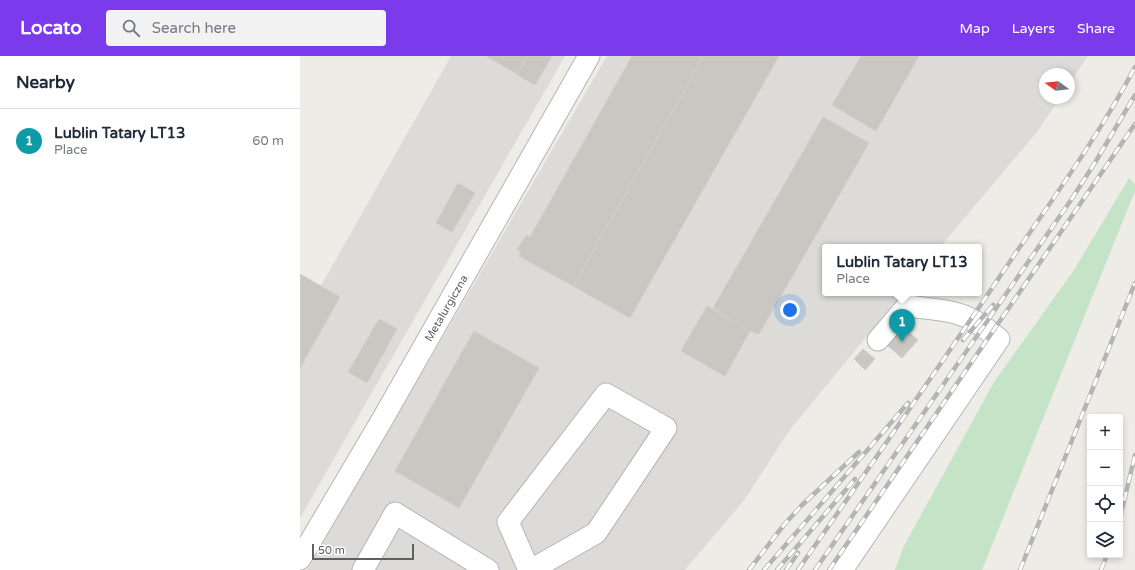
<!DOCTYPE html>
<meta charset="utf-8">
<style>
:root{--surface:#fff;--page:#f2f2f3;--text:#1f2937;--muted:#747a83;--line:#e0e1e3;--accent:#7c3aed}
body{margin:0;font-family:"Varela Round",sans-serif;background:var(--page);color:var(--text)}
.controls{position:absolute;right:12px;bottom:12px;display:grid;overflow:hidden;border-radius:4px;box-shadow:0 2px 6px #0003}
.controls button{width:36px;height:36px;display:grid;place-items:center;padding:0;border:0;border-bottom:1px solid var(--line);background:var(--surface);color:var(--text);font:20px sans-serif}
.compass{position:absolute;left:739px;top:12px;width:36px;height:36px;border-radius:50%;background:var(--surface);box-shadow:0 2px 6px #0003;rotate:285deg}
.scale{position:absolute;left:12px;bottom:10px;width:102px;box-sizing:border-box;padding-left:4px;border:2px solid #5d6064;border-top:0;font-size:11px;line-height:14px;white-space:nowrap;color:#5d6064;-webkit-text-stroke:3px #fff;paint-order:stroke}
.you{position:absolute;left:490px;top:254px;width:14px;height:14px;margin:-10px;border:3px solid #fff;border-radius:50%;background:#1a73e8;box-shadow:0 0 0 6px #1a73e833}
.badge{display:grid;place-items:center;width:26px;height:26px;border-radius:50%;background:var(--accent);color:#fff;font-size:13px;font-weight:700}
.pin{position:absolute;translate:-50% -33px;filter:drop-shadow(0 1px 2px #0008)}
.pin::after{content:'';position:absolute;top:21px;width:14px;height:12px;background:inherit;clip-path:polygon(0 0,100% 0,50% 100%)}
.popup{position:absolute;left:522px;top:188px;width:160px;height:52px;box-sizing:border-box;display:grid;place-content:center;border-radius:4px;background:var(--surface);filter:drop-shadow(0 1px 3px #0005);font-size:13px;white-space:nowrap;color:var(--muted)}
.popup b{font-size:15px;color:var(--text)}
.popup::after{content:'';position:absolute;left:50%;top:100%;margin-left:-8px;border:8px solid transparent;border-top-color:var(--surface)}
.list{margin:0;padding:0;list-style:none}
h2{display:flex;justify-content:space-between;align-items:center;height:52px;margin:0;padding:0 16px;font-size:17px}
h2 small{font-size:13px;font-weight:400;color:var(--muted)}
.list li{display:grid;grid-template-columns:26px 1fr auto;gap:12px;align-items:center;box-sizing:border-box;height:64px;padding:0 16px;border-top:1px solid var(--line)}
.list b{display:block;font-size:15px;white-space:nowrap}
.list p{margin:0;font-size:13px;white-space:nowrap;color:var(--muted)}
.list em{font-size:13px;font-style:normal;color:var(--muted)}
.icon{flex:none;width:22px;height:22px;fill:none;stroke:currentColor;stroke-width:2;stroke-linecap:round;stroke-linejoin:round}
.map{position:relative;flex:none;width:835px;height:514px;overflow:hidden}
header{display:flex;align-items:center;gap:24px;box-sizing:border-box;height:56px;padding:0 20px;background:var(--accent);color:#fff}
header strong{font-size:19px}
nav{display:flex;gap:22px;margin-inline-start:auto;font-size:14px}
.search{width:280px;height:36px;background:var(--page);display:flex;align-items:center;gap:10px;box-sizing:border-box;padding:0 14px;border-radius:4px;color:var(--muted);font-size:15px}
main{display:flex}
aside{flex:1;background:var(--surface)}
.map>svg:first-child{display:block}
</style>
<header>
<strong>Locato</strong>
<div class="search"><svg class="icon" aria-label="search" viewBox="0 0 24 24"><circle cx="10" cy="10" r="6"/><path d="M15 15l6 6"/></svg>Search here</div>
<nav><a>Map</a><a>Layers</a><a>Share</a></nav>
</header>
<main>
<aside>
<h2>Nearby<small></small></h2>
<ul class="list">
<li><span class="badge" style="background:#0f9aa8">1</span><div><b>Lublin Tatary LT13</b><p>Place</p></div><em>60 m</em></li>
</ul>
</aside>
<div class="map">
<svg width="835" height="514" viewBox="0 0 835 514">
<rect width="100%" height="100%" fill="#eeece6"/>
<!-- industrial -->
<path fill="#dddbd8" d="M151 0H265L0 462V267Z
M307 0H788L769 28V18H745V42H760L737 76 640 191H525V237H602L489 375 445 443 385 514H7Z"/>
<!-- green -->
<path fill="#c5e3c6" d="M829 122 835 129V135L682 514H595L604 490 694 326 774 214Z"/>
<!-- building -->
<path fill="#cac7c2" stroke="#d2cec5" d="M186 0H228L217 18Z
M228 0H252L235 29 217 19Z
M332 0H404L273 230 219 200 221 196 217 194 226 179 230 181Z
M404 0H479L330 262 273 230Z
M561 0H619L576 75 532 49Z
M523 61 569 87 459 278 450 275 413 252Z
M158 127 175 137 152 176 136 167Z
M0 218 40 241 0 312Z
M407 250 450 275 425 320 381 295Z
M79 263 97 273 67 327 48 316Z
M602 271 618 284 602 302 587 289Z
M174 275 239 312 159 452 95 415Z
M563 293 575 303 565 314 554 303Z"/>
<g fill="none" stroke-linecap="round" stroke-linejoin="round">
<defs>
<path id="minor" d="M0 503 82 364 289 0
M63 514 95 457 188 514
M229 514 208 466 306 338 366 372 296 477 231 514
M542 514 699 283C690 276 681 268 671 263 652 253 628 253 607 250L578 284"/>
</defs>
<!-- minor casing -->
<use href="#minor" stroke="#b3b5b9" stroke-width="23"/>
<!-- minor -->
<use href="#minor" stroke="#fff" stroke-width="21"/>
<defs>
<path id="rail" d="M663 284 693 249
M820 462 835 399
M449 514 483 470 502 449 559 396
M464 514 608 347
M477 514 555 423
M486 514 498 497
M498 514C571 409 644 304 715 198 757 137 801 76 835 11
M515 514 771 144 796 105 835 39
M529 514 835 68
M720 514 835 227
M801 514 807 499"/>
</defs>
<!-- rail casing -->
<use href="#rail" stroke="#b3b4b4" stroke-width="4.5"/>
<!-- rail -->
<use href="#rail" stroke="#fff" stroke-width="3" stroke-dasharray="9" stroke-linecap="butt"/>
</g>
<g text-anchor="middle" stroke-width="4" stroke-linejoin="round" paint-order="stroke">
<!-- street labels -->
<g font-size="11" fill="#5d6064" stroke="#fff">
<text transform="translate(146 252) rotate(-60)" y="4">Metalurgiczna</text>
</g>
</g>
</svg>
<div class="controls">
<button>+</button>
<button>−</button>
<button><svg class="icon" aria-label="locate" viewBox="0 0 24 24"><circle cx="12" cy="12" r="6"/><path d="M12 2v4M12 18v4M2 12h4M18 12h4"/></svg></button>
<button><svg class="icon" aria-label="layers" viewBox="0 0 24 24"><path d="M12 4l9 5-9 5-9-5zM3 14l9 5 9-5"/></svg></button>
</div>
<svg class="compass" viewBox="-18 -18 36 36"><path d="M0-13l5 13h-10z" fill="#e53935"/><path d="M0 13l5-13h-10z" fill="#747a83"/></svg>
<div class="scale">50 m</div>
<div class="you"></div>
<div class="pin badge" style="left:602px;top:286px;background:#0f9aa8">1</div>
<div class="popup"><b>Lublin Tatary LT13</b>Place</div>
</div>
</main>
